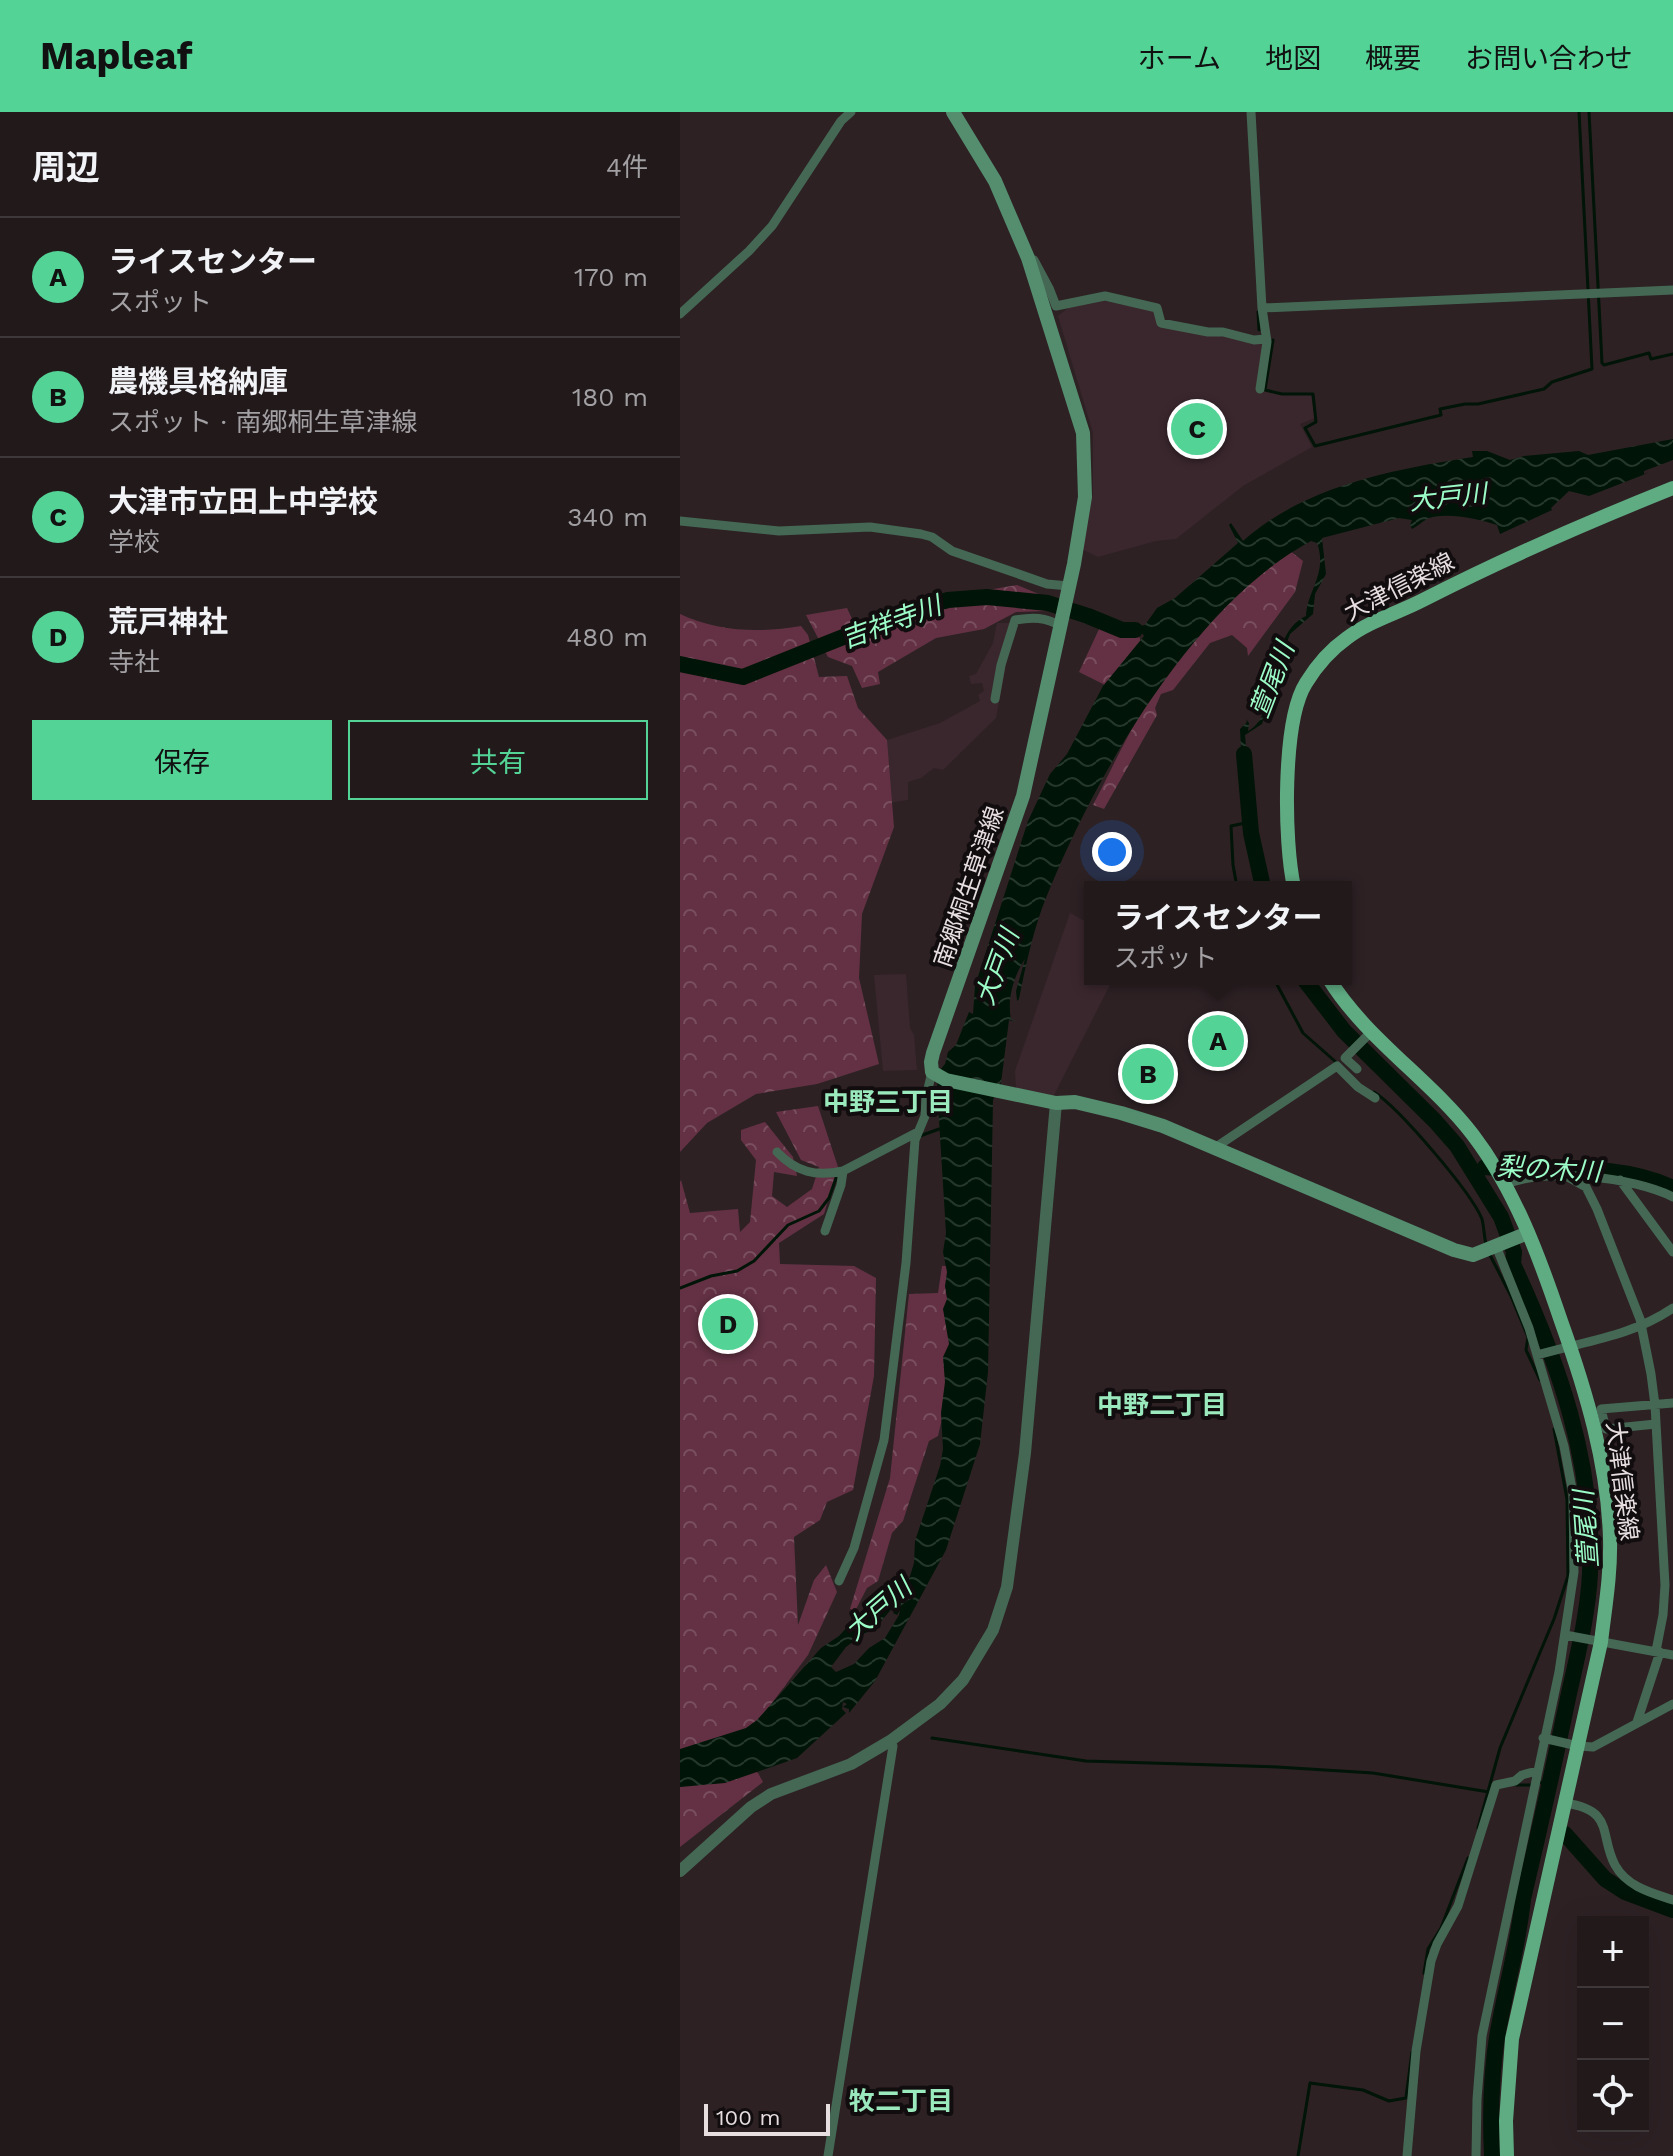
<!DOCTYPE html>
<html lang="ja">
<meta charset="utf-8">
<style>
:root{--surface:#22191b;--page:#2a2224;--text:#f1f3f6;--muted:#a2a0a3;--line:#3f383a;--accent:#53d396}
body{margin:0;font-family:"Work Sans","Noto Sans JP",sans-serif;background:var(--page);color:var(--text)}
.controls{position:absolute;right:24px;bottom:24px;display:grid;overflow:hidden;border-radius:0px;box-shadow:0 8px 32px #0002}
.controls button{width:72px;height:72px;display:grid;place-items:center;padding:0;border:0;border-bottom:2px solid var(--line);background:var(--surface);color:var(--text);font:40px sans-serif}
.scale{position:absolute;left:24px;bottom:20px;width:126px;box-sizing:border-box;padding-left:8px;border:4px solid #e7dee0;border-top:0;font-size:22px;line-height:28px;white-space:nowrap;color:#e7dee0;-webkit-text-stroke:6px #110c0d;paint-order:stroke}
.you{position:absolute;left:432px;top:740px;width:28px;height:28px;margin:-20px;border:6px solid #fff;border-radius:50%;background:#1a73e8;box-shadow:0 0 0 12px #1a73e833}
.badge{display:grid;place-items:center;width:52px;height:52px;border-radius:50%;background:var(--accent);color:#111;font-size:26px;font-weight:700}
.pin{position:absolute;translate:-50% -50%;border:4px solid #fff;box-shadow:0 2px 8px #0006}
.popup{position:absolute;left:404px;top:769px;width:268px;height:104px;box-sizing:border-box;display:grid;place-content:center;border-radius:0px;background:var(--surface);filter:drop-shadow(0 2px 6px #0005);font-size:26px;white-space:nowrap;color:var(--muted)}
.popup b{font-size:30px;color:var(--text)}
.popup::after{content:'';position:absolute;left:50%;top:100%;margin-left:-16px;border:16px solid transparent;border-top-color:var(--surface)}
.list{margin:0;padding:0;list-style:none}
h2{display:flex;justify-content:space-between;align-items:center;height:104px;margin:0;padding:0 32px;font-size:34px}
h2 small{font-size:26px;font-weight:400;color:var(--muted)}
.list li{display:grid;grid-template-columns:52px 1fr auto;gap:24px;align-items:center;box-sizing:border-box;height:120px;padding:0 32px;border-top:2px solid var(--line)}
.list b{display:block;font-size:30px;white-space:nowrap}
.list p{margin:0;font-size:26px;white-space:nowrap;color:var(--muted)}
.list em{font-size:26px;font-style:normal;color:var(--muted)}
.actions{display:flex;gap:16px;padding:24px 32px}
.actions a{flex:1;padding:18px 0;border:2px solid var(--accent);border-radius:0px;text-align:center;font-size:28px;color:var(--accent)}
.actions .main{background:var(--accent);color:#111}
.icon{flex:none;width:44px;height:44px;fill:none;stroke:currentColor;stroke-width:2;stroke-linecap:round;stroke-linejoin:round}
.map{position:relative;flex:none;width:993px;height:2044px;overflow:hidden}
header{display:flex;align-items:center;gap:48px;box-sizing:border-box;height:112px;padding:0 40px;background:var(--accent);color:#111}
header strong{font-size:38px}
nav{display:flex;gap:44px;margin-inline-start:auto;font-size:28px}
main{display:flex}
aside{flex:1;background:var(--surface)}
.map>svg:first-child{display:block}
</style>
<header>
<strong>Mapleaf</strong>
<nav><a>ホーム</a><a>地図</a><a>概要</a><a>お問い合わせ</a></nav>
</header>
<main>
<aside>
<h2>周辺<small>4件</small></h2>
<ul class="list">
<li><span class="badge">A</span><div><b>ライスセンター</b><p>スポット</p></div><em>170 m</em></li>
<li><span class="badge">B</span><div><b>農機具格納庫</b><p>スポット · 南郷桐生草津線</p></div><em>180 m</em></li>
<li><span class="badge">C</span><div><b>大津市立田上中学校</b><p>学校</p></div><em>340 m</em></li>
<li><span class="badge">D</span><div><b>荒戸神社</b><p>寺社</p></div><em>480 m</em></li>
</ul>
<div class="actions"><a class="main">保存</a><a>共有</a></div>
</aside>
<div class="map">
<svg width="993" height="2044" viewBox="0 0 993 2044">
<defs>
<pattern id="forest-crowns" width="20" height="18" patternUnits="userSpaceOnUse" patternTransform="scale(2)"><rect width="20" height="18" fill="#633143"/><path d="M2 6a3 3 0 1 1 6 0M12 15a3 3 0 1 1 6 0" fill="none" stroke="#794e5e"/></pattern>
<pattern id="water-waves" width="16" height="10" patternUnits="userSpaceOnUse" patternTransform="scale(2)"><rect width="16" height="10" fill="#001407"/><path d="M0 5q4-4 8 0t8 0" fill="none" stroke="#25362b"/></pattern>
</defs>
<rect width="100%" height="100%" fill="#2d2124"/>
<!-- built -->
<path fill="#3a272d" d="M424 189 474 199 479 214 583 231 576 277 601 282 631 283 635 306 620 312 632 335 563 374 496 427 476 429 418 445 402 437 413 381V321L378 204 388 196Z
M317 511H334L316 606 263 658 254 656 241 666 228 670V688L208 691 204 629 260 611 300 589 298 583 304 579 302 571 291 572 289 564 296 562 313 531Z
M390 801 410 812V867H433L373 985 336 976 335 959Z
M226 862 230 916 234 923 237 958 203 959 194 863Z"/>
<!-- forest -->
<path fill="url(#forest-crowns)" d="M609 438 623 449 615 480 568 544 567 536 552 523 530 531 493 578 481 582 475 596 477 603 424 697 413 693C430 661 445 626 465 595 504 535 550 480 609 438Z
M337 473 366 485V499L336 500 304 517 256 526 198 560 200 572 182 576 172 554 148 545 126 503 167 496 180 524 267 485Z
M0 502C38 520 80 521 121 514L128 523 139 565 167 564 178 596 207 628 214 715 182 802 179 866 199 952 137 972 76 982 27 1011 0 1040Z
M436 513 459 524 462 535 427 574 399 560 420 515Z
M138 994 158 1055 144 1102 99 1131 100 1152 174 1154 196 1166 194 1264 173 1378 147 1390 140 1408 114 1425 118 1513 134 1468 146 1453 157 1480 128 1543 74 1615 0 1643V1070L1 1068 10 1101 58 1097 60 1120 70 1110 76 1048 61 1028V1018L85 1010 113 1045 117 1064 94 1060 92 1084 107 1095 132 1077 139 1055 121 1048 96 1000Z
M262 1154H272L267 1285 258 1324 249 1329 223 1409 212 1421 198 1469 187 1476 175 1499 170 1497 210 1366 229 1182 258 1181Z
M71 1656 78 1661 83 1670 0 1735V1669Z"/>
<!-- water -->
<path fill="url(#water-waves)" fill-rule="evenodd" d="M993 327V348L964 359V362L969 360 963 363 909 384 889 379 871 396 872 398 820 422 817 413C800 407 767 400 749 406 744 408 738 414 732 417L730 413 732 408 719 406 642 426 646 462 635 482 633 502 610 522 594 566V575L582 612 565 623 569 666 562 656 560 617 567 610 566 607 569 611 568 619C589 610 596 558 597 535L603 531C607 519 615 509 626 504 627 479 648 461 637 431L631 429C514 492 417 660 368 781 354 814 346 852 339 887L337 889 336 879 345 847C333 865 327 888 331 907L336 910 329 908 321 971 313 988 308 1260 300 1332 266 1438 195 1569 169 1601V1597L163 1595 167 1592 163 1590 162 1597 166 1601 117 1646 45 1671 0 1675V1637L66 1616 77 1608 141 1536 159 1524 189 1491 216 1479 224 1472 230 1464 234 1451 235 1429 260 1354 263 1337 261 1301 265 1270 263 1245 269 1232 263 1197 267 1187 265 1174 267 1160 263 1140 266 1121 257 975 259 959 265 952 268 940 276 933 289 900 293 902 295 874 348 709 370 662 387 642 423 574 464 524 462 521 441 519 431 515 445 516 465 513 477 496 495 486 558 431 549 413 551 411 563 429C624 374 715 357 793 345L792 339H807L830 348 844 344 899 339 908 343ZM219 1492 213 1501 217 1503 220 1498 219 1503 205 1526 189 1536 174 1552 156 1560 151 1555 166 1535 185 1521 194 1518 213 1495Z"/>
<g fill="none" stroke-linecap="round" stroke-linejoin="round">
<!-- stream -->
<path stroke="#001407" stroke-width="3" d="M909 0 922 251 924 253 969 241 971 247 993 242
M578 200 579 218
M593 228 585 278 602 282H633L636 310 625 316 635 334 761 303 760 297 785 292H798L864 277 872 270 912 257 899 0
M557 775 553 753 551 714 570 710
M594 867 623 921 657 951
M694 980C719 996 791 1080 802 1107 804 1115 804 1124 806 1132
M240 1024 259 1017
M810 1143 831 1184 848 1225 846 1238 860 1268
M0 1176 31 1164 57 1159 74 1149 108 1113 139 1099 149 1086 156 1066
M252 1626 406 1649 597 1655 693 1661 809 1680
M859 1671 871 1668
M836 1673H852
M798 1716 820 1636 874 1507 888 1464 887 1387 874 1317
M744 1861 748 1837 761 1816 788 1746
M618 2044 630 1971 683 1978 709 1989 726 1986 732 1940"/>
<!-- river -->
<path stroke="#001407" stroke-width="16" d="M0 552 63 565 226 500 268 488 307 485 368 491 408 504 442 518H455
M564 642 571 721 583 775
M624 867 664 919 755 1009 777 1034 821 1105 834 1140 833 1152C878 1249 915 1352 910 1461 908 1503 897 1545 888 1586 874 1653 859 1720 843 1787 839 1828 828 1868 820 1909 811 1952 810 2000 812 2044
M805 1055C868 1061 933 1048 993 1076
M885 1722 925 1767 945 1780 993 1798"/>
<!-- minor -->
<path stroke="#446854" stroke-width="9" d="M571 0 582 196 587 230 580 277
M354 148 369 176 376 194 425 184 477 196 481 211 528 220H543L574 228 586 227
M582 196 993 178
M0 202 69 139 92 114 161 9 171 0
M0 409 99 419 190 415 241 422 252 425 272 439 330 459 367 472 389 474
M315 587 321 553 335 508C353 505 365 505 381 514
M677 957 665 946 692 919
M536 1035 657 954 678 975 695 986
M97 1040C116 1060 136 1065 163 1059
M887 1065 888 1046
M888 1065 906 1075 917 1097 960 1207 971 1262 975 1293 985 1473 983 1503 976 1539
M940 1068 993 1140
M825 1073C865 1055 954 1065 993 1085
M145 1119 161 1073 163 1059 236 1021
M857 1243C905 1229 950 1225 993 1196
M976 1312 926 1317 921 1297 993 1291
M159 1469 174 1436 204 1328 226 1151 235 1028 245 1004 246 985 252 960
M885 1523 993 1543
M957 1610 980 1540
M863 1626 898 1634 913 1635 993 1592
M885 1691C935 1698 919 1723 935 1753 947 1775 972 1781 993 1788
M148 2044 213 1634 210 1629
M727 2044 736 1939 751 1849 757 1832 778 1794 816 1673 835 1669 842 1663 857 1659
M796 2044 797 1987 802 1924 879 1560 894 1460 893 1382 884 1334 849 1216 816 1134"/>
<!-- tertiary -->
<path stroke="#446854" stroke-width="12" d="M0 1759 71 1695 91 1682 171 1652 210 1629 260 1592 283 1568 313 1518 327 1475 345 1341 376 991"/>
<!-- secondary -->
<path stroke="#548e6f" stroke-width="14" d="M273 0 315 69 348 146 403 321 405 385 394 452 343 684 253 941 251 950 252 960 266 968 376 991 395 990 441 1001 483 1014 774 1138 793 1143 848 1121"/>
<!-- primary -->
<path stroke="#5fac83" stroke-width="14" d="M614 775C604 731 602 609 626 571 637 553 650 538 667 526 689 509 718 501 743 488 825 446 908 410 993 376
M649 867C686 927 750 967 793 1023 835 1078 859 1144 881 1209 906 1279 928 1352 930 1427 931 1462 925 1496 921 1530L832 1927 826 2009 827 2044"/>
</g>
<g text-anchor="middle" stroke-width="8" stroke-linejoin="round" paint-order="stroke">
<!-- street labels -->
<g font-size="24" fill="#e7dee0" stroke="#110c0d">
<text transform="translate(719 475) rotate(-27)" y="8">大津信楽線</text>
<text transform="translate(289 775) rotate(-71)" y="8">南郷桐生草津線</text>
<text transform="translate(942 1369) rotate(83)" y="8">大津信楽線</text>
</g>
<!-- water labels -->
<g font-size="26" font-style="italic" fill="#9cfcc8" stroke="#110c0d">
<text transform="translate(768 385) rotate(-6)" y="9">大戸川</text>
<text transform="translate(211 510) rotate(-20)" y="9">吉祥寺川</text>
<text transform="translate(592 568) rotate(-69)" y="9">萱尾川</text>
<text transform="translate(317 855) rotate(-70)" y="9">大戸川</text>
<text transform="translate(869 1057) rotate(3)" y="9">梨の木川</text>
<text transform="translate(906 1417) rotate(-94)" y="9">萱尾川</text>
<text transform="translate(198 1497) rotate(-41)" y="9">大戸川</text>
</g>
<!-- neighbourhood labels -->
<g font-size="26" font-weight="bold" fill="#9aeabe" stroke="#110c0d">
<text x="208" y="999">中野三丁目</text>
<text x="482" y="1302">中野二丁目</text>
<text x="221" y="1998">牧二丁目</text>
</g>
</g>
</svg>
<div class="controls">
<button>+</button>
<button>−</button>
<button><svg class="icon" aria-label="locate" viewBox="0 0 24 24"><circle cx="12" cy="12" r="6"/><path d="M12 2v4M12 18v4M2 12h4M18 12h4"/></svg></button>
</div>
<div class="scale">100 m</div>
<div class="you"></div>
<div class="pin badge" style="left:538px;top:929px">A</div>
<div class="popup"><b>ライスセンター</b>スポット</div>
<div class="pin badge" style="left:468px;top:962px">B</div>
<div class="pin badge" style="left:517px;top:317px">C</div>
<div class="pin badge" style="left:48px;top:1212px">D</div>
</div>
</main>
